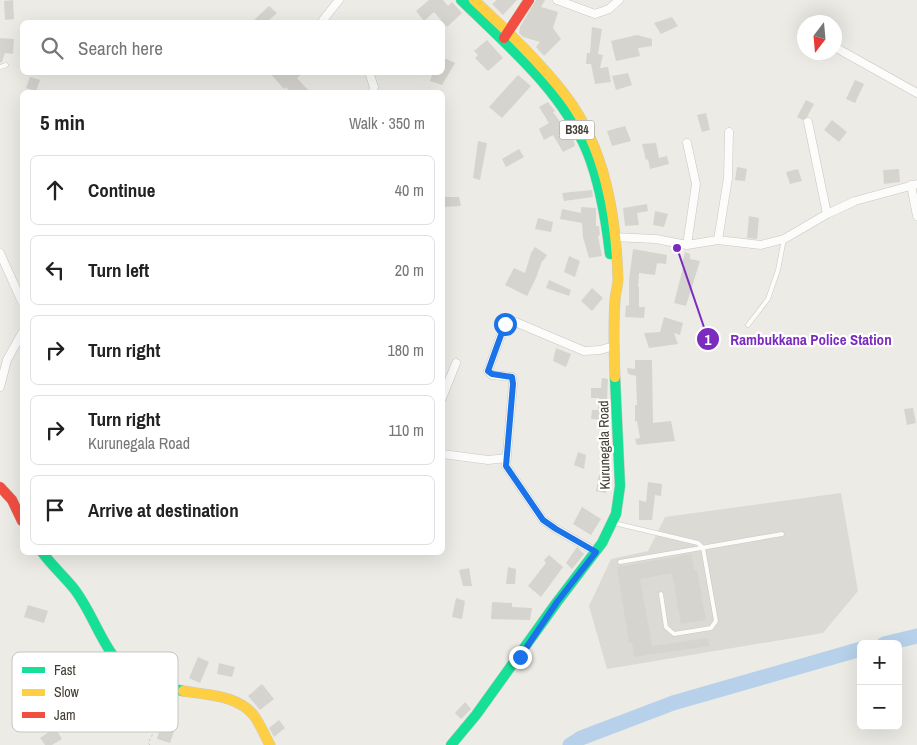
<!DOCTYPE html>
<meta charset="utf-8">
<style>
:root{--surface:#fff;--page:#f2f2f2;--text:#222;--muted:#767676;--line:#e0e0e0}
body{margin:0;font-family:"Archivo Narrow",sans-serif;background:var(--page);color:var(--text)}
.controls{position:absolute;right:15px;bottom:15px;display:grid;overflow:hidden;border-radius:8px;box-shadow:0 5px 20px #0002}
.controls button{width:45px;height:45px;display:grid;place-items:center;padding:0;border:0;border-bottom:1px solid var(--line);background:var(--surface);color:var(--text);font:25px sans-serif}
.compass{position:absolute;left:797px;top:15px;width:45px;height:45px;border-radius:50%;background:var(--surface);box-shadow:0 5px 20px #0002;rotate:196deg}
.stop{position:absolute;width:15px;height:15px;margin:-11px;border:4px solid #1a73e8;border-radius:50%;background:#fff}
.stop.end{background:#1a73e8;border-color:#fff;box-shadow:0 1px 5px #0008}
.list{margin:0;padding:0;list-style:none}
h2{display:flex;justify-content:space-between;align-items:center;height:65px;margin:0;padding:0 20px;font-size:21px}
h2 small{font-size:16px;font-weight:400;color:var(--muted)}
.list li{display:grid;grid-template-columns:32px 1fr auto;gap:15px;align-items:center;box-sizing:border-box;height:70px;margin:0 10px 10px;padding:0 10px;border:1px solid var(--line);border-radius:8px}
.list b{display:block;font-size:19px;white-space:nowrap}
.list p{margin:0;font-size:16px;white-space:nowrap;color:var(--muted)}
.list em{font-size:16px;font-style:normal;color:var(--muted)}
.icon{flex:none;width:28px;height:28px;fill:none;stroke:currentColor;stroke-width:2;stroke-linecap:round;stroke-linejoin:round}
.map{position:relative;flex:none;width:917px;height:745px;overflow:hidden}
.search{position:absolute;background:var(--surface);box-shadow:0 5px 20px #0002;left:20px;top:20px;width:425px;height:55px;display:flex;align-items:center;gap:12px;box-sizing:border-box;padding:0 18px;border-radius:8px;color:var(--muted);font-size:19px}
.panel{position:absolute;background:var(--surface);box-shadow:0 5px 20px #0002;left:20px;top:90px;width:425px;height:465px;border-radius:8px}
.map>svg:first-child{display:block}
</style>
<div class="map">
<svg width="917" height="745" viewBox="0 0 917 745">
<rect width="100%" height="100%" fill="#ecebe6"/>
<!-- industrial -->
<path fill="#dcdad4" d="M841 493 858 591 823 633 607 669 589 606 611 559 648 551 665 517Z"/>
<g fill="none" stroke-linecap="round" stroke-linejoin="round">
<!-- river -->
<path stroke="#b7d1ea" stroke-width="15" d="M884 644 917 636
M570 745 581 738 673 703 861 649"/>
</g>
<!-- building -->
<path fill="#d6d4ce" d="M13 0 14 19 5 20 4 1Z
M429 0H443L448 6 452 2 462 13 447 27 434 12 424 21 416 11Z
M497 0H517L503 15 492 4Z
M536 0H545L541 7 558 12 553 28 561 39 544 56 536 47 540 42 523 37 519 33 520 27Z
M269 6 277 13 267 22H252Z
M672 17 678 26 661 34 654 23Z
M592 27 602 29 598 54 603 55 600 68 608 67 611 82 595 84 591 64H586L587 53H590Z
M637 35 652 39V46L638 48 640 56 616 61 611 41Z
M0 38 14 39 13 54 5 53 2 62 0 63Z
M487 40 503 58 488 71 475 58 478 55 474 51Z
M442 57 455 63 442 85 430 81 433 72H442Z
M269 72H304L297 78 310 92H291L286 87 284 89Z
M628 73 632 85 616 90 612 76Z
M518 75 531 86 502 118 489 107Z
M30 77 40 80 36 91 26 88Z
M855 80 864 84 855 103 846 99Z
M806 100 814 104 807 117 803 120 797 117Z
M548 102 555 111 553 112 574 141 575 146 563 152 553 135 544 140 539 129 549 123 539 107Z
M706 113 710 130 702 132 697 115Z
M832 120 847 132 839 142 824 130Z
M625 126 631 141 612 146 607 131Z
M478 141 487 143 480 180 473 178Z
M656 143 659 158 667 156 669 164 650 169 648 159 646 160 642 144Z
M519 149 524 157 506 167 502 159Z
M737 167 747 169 745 181 735 180Z
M798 169 802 181 790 184 786 172Z
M899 169 900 182 884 184 883 170Z
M592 190 593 197 564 201 562 193Z
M442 197H459L461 206 442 207Z
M647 204 648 211 637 213 639 225 625 226 623 208Z
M581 207 596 208V226H599L600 235 598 236 602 256 589 258 583 237 582 223 560 219 562 209 581 213Z
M655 211 668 214 664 227 653 225Z
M749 216 759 218 757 239 747 238Z
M538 218 553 222 551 232 535 229Z
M535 247 547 255 543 261H542L536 278 527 296 505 285 514 268 525 273 531 253Z
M633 249 667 255 666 264 657 263 655 275 639 273 638 287H639V307H645L644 318 625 317 626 305 629 306V280Z
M685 252 690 254V259L700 261 686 306 674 303 684 264H682Z
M569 256 580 261 575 277 564 272Z
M549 280 571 290 569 296 546 288Z
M592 288 603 298 592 311 581 301Z
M664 317 683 323 680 335 674 333 678 344 649 348 644 333 660 332Z
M556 348 571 354 566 367 553 361Z
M635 360H652L653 423 671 421 675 441 637 445 635 439 640 438 637 421H635V405H637L636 376 628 374 627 368 635 369Z
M602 378 608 379 606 420 591 419 592 410H598L599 398H591V388H601Z
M913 408 916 423 907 425 904 409Z
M578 452 586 455 584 469 574 465Z
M599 475 608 477 606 493 596 491Z
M648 482 662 484 661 496 655 495 652 520H639V500L646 502Z
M582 507 601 519 591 535 573 524Z
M577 547 584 554 572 569 566 563Z
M691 554 694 570H697L706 620 681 624 672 573 640 579 652 646 708 638 710 646 634 657 632 642 629 643 617 567Z
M549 555 563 567 541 597 528 586 546 563 544 560Z
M508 567 516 569 515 584H506Z
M469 568 472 586H463L459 570Z
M456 598 465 601 462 619 452 617Z
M492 602 512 603V607L532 608 530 620 491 619Z
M28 605 48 611 44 623 24 617Z
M198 657 209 662 200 683 189 678Z
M219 663 235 667 232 677 217 674Z
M262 684 274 699 260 710 248 696Z
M465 702 471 709 461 719 455 713Z
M163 718 177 723 170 743 157 739Z
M279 720 285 728 274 737 269 728Z
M55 728 62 739 52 745H45L40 738Z"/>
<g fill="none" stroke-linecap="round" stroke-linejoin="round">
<defs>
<path id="lane" d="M0 67 6 65
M748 325 768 299 778 270 784 239
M614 523 698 543 703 548 716 621 711 628 674 634 666 627 661 594
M620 562 782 534"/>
<path id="street" d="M557 0 595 14 609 9 619 0
M324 22 323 20 339 0
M840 50 917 93
M369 72 374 87 373 92
M808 122 827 214
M911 185 917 216
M613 237 656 239 687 245 718 240 761 245 784 239 827 214 855 201 917 184
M718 240 728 178 729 132
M687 245 696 184 687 143
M0 253 22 302
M0 387 7 360 22 333
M442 398 456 363
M442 454 488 460 507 458
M596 552 556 529 543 520 506 466 513 384 512 377 492 375 488 371 505 324 513 321 584 351 600 350 614 346"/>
<path id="fast" d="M461 0C507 45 561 90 587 151 600 183 606 219 610 254
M42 552C52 566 65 577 75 590 90 610 98 634 112 654 126 674 160 686 183 691
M451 745 476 715 557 602 602 543 616 514 620 486 615 377"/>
<path id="slow" d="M474 0C506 30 539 61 566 96 605 148 616 215 618 279 618 286 615 294 615 301 613 327 614 352 615 377
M183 691C207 695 240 695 255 717 261 726 265 736 270 745"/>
<path id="jam" d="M504 38 529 0
M0 487 12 500 22 521"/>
</defs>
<!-- lane casing -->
<use href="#lane" stroke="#c9c7c2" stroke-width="5"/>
<!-- street casing -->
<use href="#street" stroke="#c9c7c2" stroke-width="9"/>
<!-- fast casing -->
<use href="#fast" stroke="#ccc9bd" stroke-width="11"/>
<!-- slow casing -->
<use href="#slow" stroke="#ccc9bd" stroke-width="11"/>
<!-- jam casing -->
<use href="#jam" stroke="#ccc9bd" stroke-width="11"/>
<!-- path -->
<path stroke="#cbcac6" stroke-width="1" stroke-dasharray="2.5 2.5" stroke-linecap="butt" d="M150 745 148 743 166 709 168 698"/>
<!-- lane -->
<use href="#lane" stroke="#fcfcfb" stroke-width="4"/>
<!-- street -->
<use href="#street" stroke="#fcfcfb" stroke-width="8"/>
<!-- fast -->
<use href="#fast" stroke="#16e098" stroke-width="10"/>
<!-- slow -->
<use href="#slow" stroke="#ffcf43" stroke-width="10"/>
<!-- jam -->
<use href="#jam" stroke="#f24e42" stroke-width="10"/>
</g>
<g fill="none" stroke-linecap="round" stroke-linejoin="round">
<!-- route -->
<path stroke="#1a73e8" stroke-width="6" d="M505 324 488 371 492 374 512 377 513 384 506 466 543 520 556 529 596 552 557 602 520 657"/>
</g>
<g text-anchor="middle" stroke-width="4.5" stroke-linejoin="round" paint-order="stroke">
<!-- shield labels -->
<rect fill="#fff" stroke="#7b7770" stroke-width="1" x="559.5" y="120.5" width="35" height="19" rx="4"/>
<g font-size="12" font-weight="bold" fill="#423d33">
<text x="577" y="134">B384</text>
</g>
<!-- street labels -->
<g font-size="14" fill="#423d33" stroke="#fff">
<text transform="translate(604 445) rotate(-91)" y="5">Kurunegala Road</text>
</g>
</g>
<!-- legend -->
<rect x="12" y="652" width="166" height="80" rx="8" fill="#fff" stroke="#c6c5c2" stroke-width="1"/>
<rect x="22" y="667" width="23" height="6" fill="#16e098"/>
<rect x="22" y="689" width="23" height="7" fill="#ffcf43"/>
<rect x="22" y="712" width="23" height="6" fill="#f24e42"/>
<g font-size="14" fill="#423d33">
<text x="54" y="675">Fast</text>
<text x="54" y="697">Slow</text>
<text x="54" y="720">Jam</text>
</g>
<!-- callouts -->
<path fill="none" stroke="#7b2cbf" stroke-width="2" d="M677 248L708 339"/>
<g fill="#7b2cbf" stroke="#fff" stroke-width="2">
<circle cx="677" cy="248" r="5"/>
<circle cx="708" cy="339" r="12"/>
</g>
<g font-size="15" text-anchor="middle" font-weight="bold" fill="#fff">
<text x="708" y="345">1</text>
</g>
<g font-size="15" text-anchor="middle" font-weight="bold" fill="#7b2cbf" stroke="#fff" stroke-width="4.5" stroke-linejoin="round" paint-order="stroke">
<text x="811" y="345">Rambukkana Police Station</text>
</g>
</svg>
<div class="controls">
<button>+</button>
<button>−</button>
</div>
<svg class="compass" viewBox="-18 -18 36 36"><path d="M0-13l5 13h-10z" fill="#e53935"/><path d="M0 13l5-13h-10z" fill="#767676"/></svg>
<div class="stop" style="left:505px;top:324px"></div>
<div class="stop end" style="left:520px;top:657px"></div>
<div class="search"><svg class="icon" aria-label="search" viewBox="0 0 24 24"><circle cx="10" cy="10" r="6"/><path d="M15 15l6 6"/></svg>Search here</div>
<section class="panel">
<h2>5 min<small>Walk · 350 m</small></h2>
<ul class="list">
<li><svg class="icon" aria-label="ahead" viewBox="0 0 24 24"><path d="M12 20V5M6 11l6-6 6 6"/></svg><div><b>Continue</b></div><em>40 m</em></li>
<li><svg class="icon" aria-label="left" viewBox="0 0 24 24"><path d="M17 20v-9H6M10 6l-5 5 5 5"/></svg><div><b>Turn left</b></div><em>20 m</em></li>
<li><svg class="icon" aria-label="right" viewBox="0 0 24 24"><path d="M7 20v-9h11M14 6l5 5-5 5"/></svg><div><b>Turn right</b></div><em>180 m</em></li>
<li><svg class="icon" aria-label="right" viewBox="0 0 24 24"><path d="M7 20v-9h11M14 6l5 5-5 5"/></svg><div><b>Turn right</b><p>Kurunegala Road</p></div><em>110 m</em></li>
<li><svg class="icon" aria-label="arrive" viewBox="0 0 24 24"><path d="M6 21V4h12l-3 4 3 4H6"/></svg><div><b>Arrive at destination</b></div></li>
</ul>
</section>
</div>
